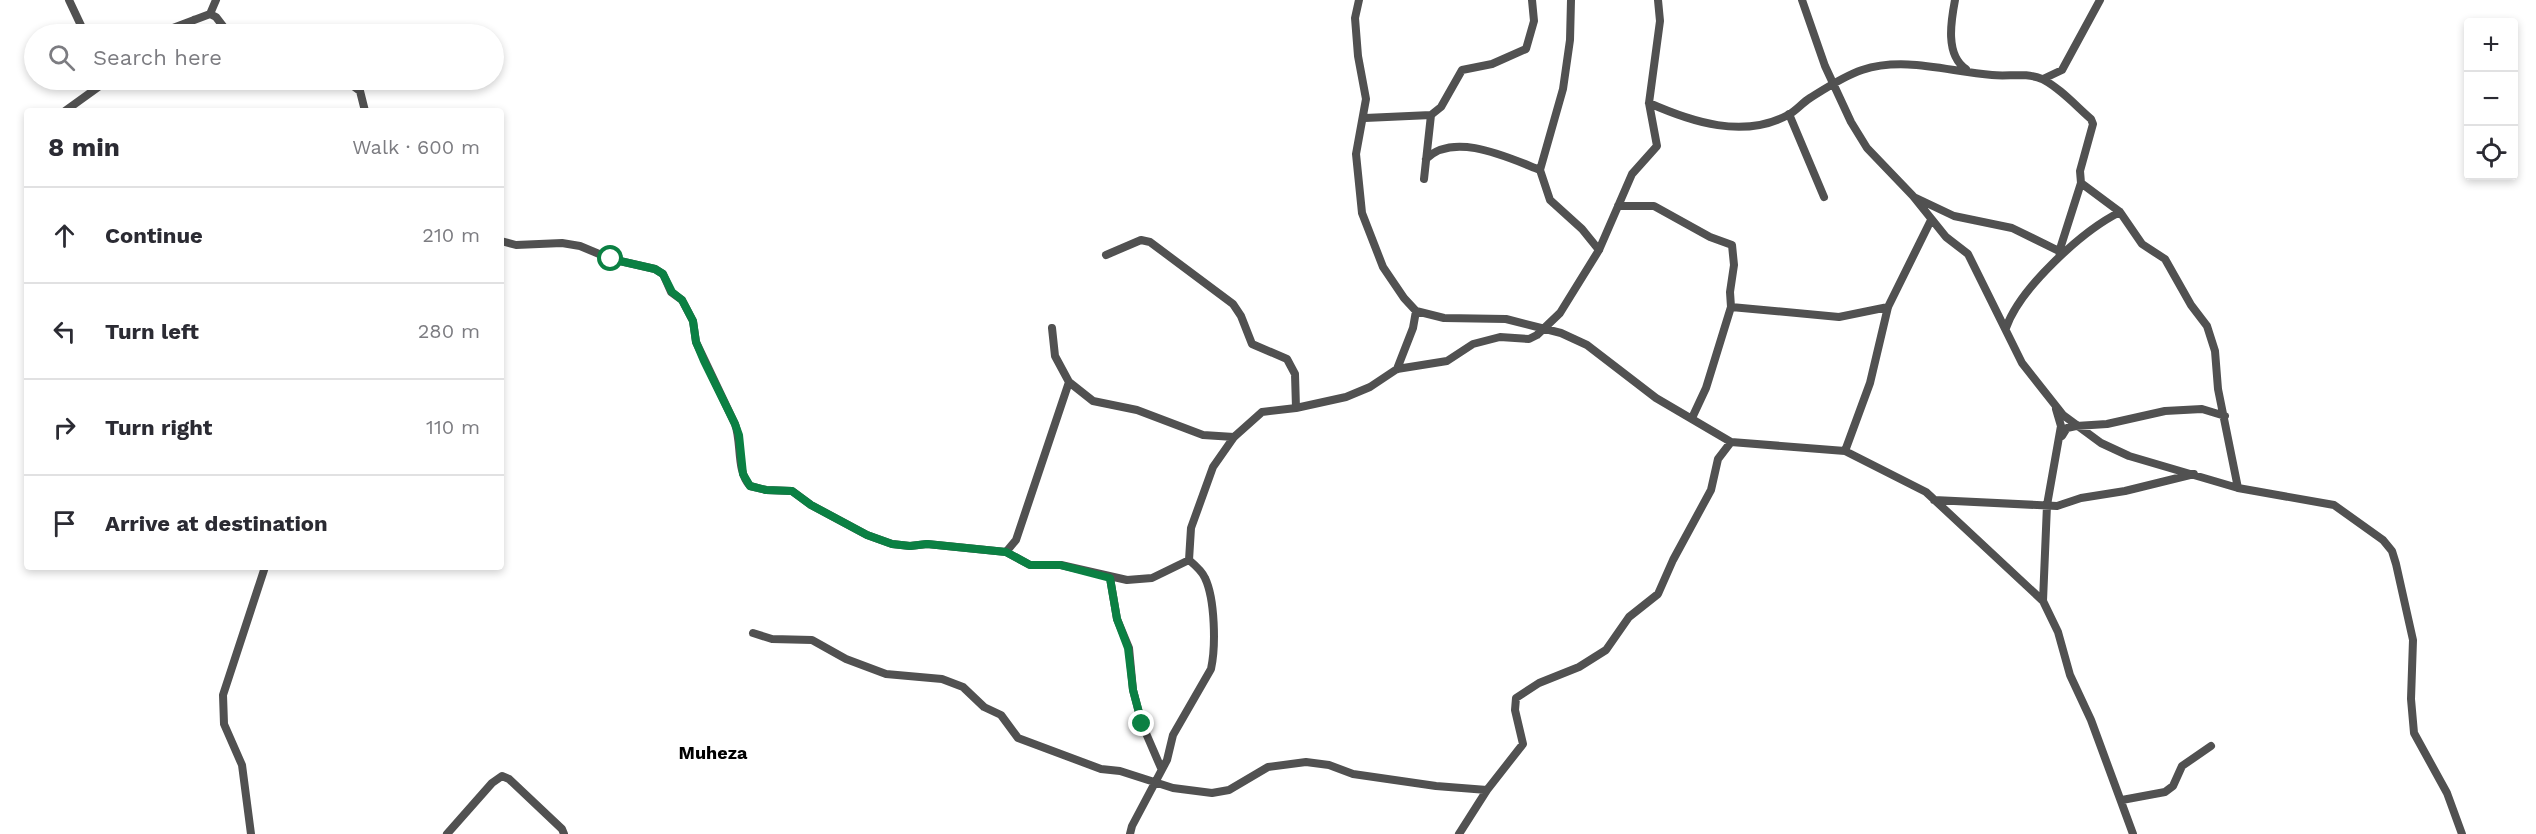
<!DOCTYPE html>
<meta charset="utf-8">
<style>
:root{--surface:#fff;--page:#f7f7f7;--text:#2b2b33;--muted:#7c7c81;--line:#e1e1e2}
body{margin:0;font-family:"Work Sans",sans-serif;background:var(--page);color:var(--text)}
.controls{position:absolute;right:18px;top:18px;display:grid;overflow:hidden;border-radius:6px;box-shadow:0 3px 9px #0003}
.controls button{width:54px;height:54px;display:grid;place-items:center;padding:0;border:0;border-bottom:2px solid var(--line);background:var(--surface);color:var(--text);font:30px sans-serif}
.stop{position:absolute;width:18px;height:18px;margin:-14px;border:4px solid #0b8043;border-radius:50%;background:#fff}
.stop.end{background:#0b8043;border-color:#fff;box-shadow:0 2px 6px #0008}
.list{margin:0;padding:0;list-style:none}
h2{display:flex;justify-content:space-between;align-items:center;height:78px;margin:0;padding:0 24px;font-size:26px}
h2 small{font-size:20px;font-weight:400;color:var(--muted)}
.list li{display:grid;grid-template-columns:39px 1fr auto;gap:18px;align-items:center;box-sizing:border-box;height:96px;padding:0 24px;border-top:2px solid var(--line)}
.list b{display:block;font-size:22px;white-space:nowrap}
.list em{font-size:20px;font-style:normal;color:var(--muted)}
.icon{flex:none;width:33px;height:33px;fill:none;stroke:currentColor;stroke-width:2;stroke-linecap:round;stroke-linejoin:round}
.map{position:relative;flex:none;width:2536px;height:834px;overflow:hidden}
.search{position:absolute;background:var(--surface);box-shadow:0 3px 9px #0003;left:24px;top:24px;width:480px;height:66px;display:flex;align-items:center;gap:15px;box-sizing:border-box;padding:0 21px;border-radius:33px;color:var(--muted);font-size:22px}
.panel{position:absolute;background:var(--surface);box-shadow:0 3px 9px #0003;left:24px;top:108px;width:480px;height:462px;border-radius:6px}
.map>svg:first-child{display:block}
</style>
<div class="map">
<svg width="2536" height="834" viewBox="0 0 2536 834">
<rect width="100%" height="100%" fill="#fff"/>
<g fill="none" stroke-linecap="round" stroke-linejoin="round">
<!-- street -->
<path stroke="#515151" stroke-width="8" d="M69 0 85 34
M1359 0 1355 18 1358 56 1366 99 1356 154 1362 213 1383 267 1404 298 1416 311 1444 318 1506 319 1561 333 1587 345 1656 398 1731 442 1845 451 1926 492 2043 601 2058 632 2070 675 2091 720 2133 834
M1802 0 1825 66 1851 122 1867 148 1913 196 1946 237 1968 254 2022 363 2063 415 2101 443 2129 456 2238 488 2334 505 2383 540 2392 551 2396 564 2413 640 2411 699 2414 733 2447 793 2462 834
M1955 0C1951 21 1945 55 1966 69
M210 14 216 17 229 34
M157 34 210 14 216 0
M185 34 194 20
M2043 79 2062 70 2100 0
M345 80 360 91 365 111
M1649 103C1692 122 1743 139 1788 115 1796 111 1802 103 1810 98 1826 88 1844 76 1862 70 1905 56 1950 72 1992 75 2009 77 2025 72 2042 79 2059 87 2077 107 2091 119L2093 124 2080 171 2081 183 2059 252
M65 111 108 80
M1789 114 1824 197
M1365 118 1431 115 1441 107 1462 70 1492 64 1526 49 1534 21 1532 0
M1426 159C1454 131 1509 158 1540 170L1550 200 1582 229 1599 250
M1540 170 1563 89 1570 40 1571 0
M1424 179 1431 115
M2081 183 2120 212 2142 244 2165 259 2191 305 2207 326 2215 351 2218 389 2238 488
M1916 198 1954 216 2012 228 2063 253
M1618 206H1654L1710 237 1732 245 1734 265 1730 292 1731 307 1706 388 1692 418
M501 241 516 245 562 243 580 246 611 259 655 269 663 274 671 292 682 300 693 321 696 342 735 424C742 443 736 471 750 486L766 490 792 491 811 505 867 535 892 544 910 546 927 544 1006 552 1030 565H1061L1127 580 1152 578 1189 560
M1106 255 1141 240 1150 242 1233 304 1241 316 1252 344 1287 359 1295 374 1296 408
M1731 307 1839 317 1888 307
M1052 328 1055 356 1069 382 1093 401 1137 410 1203 435 1234 437
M2006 328C2020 288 2082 231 2120 212
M1397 369 1413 328 1416 311
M2062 436 2067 428 2076 426 2107 424 2165 411 2202 409 2225 416
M1845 451 1870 383 1888 307 1931 220
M1934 500 2057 506 2081 498 2125 491 2194 474
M1006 552 1016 540 1069 382
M1110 578 1117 619 1129 648 1133 690 1142 724 1161 768
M2043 601 2047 505 2061 426 2056 409
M753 633 772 639 812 640 846 659 886 674 942 679 963 687 984 707 1001 715 1018 738 1101 769 1120 771 1173 788 1212 793 1229 790 1268 767 1306 762 1329 765 1353 774 1436 786 1487 790
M2122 800 2165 792 2173 786 2182 766 2211 746
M251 834 242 765 224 724 223 695 265 567
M447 834 492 783 502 776 509 779 562 829 564 834
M1130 834 1132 826 1167 760 1173 735 1211 669C1216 646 1215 599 1205 578 1202 571 1195 565 1189 560L1191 528 1213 467 1234 437 1262 412 1296 408 1346 397 1370 387 1397 369 1447 361 1473 344 1500 337 1529 339 1537 335 1560 313 1599 250 1632 174 1657 146 1649 103 1660 21 1658 0
M1459 834 1487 790 1523 744 1515 710 1516 698 1539 683 1579 667 1606 650 1629 617 1658 594 1673 560 1711 490 1718 459 1731 442"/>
</g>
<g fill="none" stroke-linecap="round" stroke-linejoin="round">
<!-- route -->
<path stroke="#0b8043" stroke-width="8" d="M611 259 655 269 663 274 672 292 682 300 693 321 696 342 704 361 735 424 739 435 743 474 750 486 766 490 792 491 811 505 867 535 892 544 910 546 927 544 1006 552 1030 565H1060L1110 578 1117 619 1128 648 1133 690 1142 724"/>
</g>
<g text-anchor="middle" stroke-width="4.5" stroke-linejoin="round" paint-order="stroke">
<!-- quarter labels -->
<g font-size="18" font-weight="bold" fill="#000" stroke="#fff">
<text x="713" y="759">Muheza</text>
</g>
</g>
</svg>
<div class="controls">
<button>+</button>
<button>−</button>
<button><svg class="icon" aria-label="locate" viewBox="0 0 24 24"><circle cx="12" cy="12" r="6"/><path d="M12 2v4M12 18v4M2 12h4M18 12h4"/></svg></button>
</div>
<div class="stop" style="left:611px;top:259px"></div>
<div class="stop end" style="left:1142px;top:724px"></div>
<div class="search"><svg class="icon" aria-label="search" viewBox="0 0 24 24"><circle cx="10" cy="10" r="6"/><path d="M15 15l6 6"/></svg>Search here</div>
<section class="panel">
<h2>8 min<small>Walk · 600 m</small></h2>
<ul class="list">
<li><svg class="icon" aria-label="ahead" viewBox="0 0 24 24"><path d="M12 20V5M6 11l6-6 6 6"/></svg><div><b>Continue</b></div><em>210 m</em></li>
<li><svg class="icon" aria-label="left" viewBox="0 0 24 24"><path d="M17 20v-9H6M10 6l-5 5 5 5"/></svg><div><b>Turn left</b></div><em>280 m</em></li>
<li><svg class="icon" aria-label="right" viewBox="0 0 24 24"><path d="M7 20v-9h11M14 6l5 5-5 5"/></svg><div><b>Turn right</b></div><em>110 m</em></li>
<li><svg class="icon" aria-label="arrive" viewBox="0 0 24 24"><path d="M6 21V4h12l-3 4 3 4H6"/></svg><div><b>Arrive at destination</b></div></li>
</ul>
</section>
</div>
